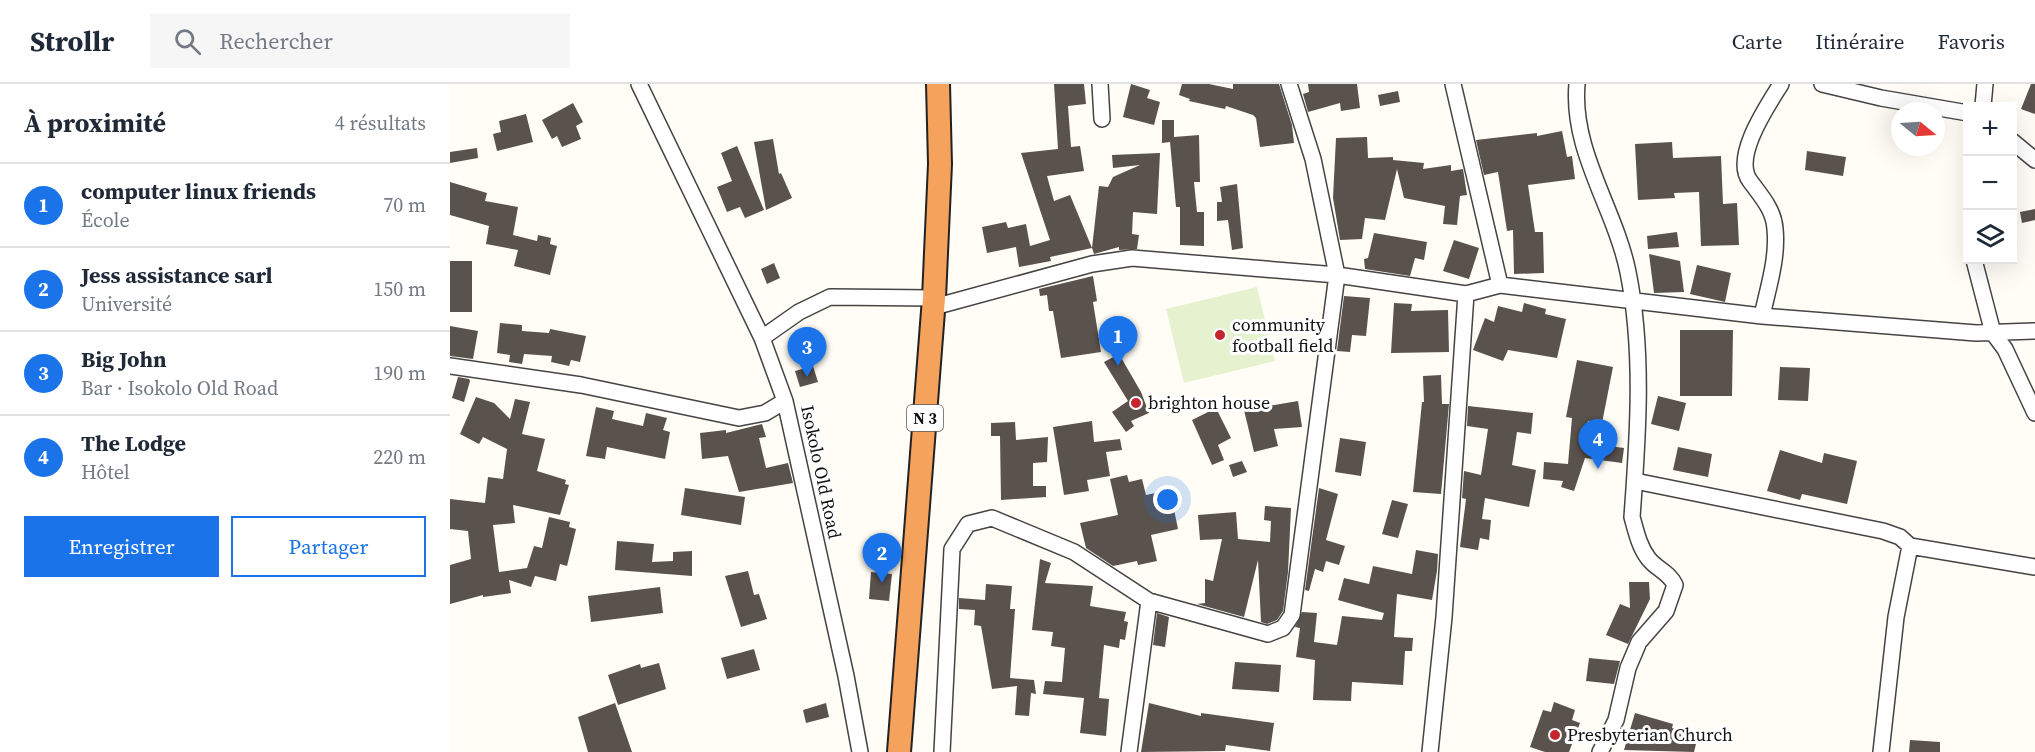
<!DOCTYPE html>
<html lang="fr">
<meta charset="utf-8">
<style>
:root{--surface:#fff;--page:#f6f6f7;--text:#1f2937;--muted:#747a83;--line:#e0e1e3;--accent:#1a73e8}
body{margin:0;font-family:"Source Serif 4",serif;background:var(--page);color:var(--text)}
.controls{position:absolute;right:18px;top:18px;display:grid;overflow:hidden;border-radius:0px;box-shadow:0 6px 24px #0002}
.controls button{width:54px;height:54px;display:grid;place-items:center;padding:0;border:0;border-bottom:2px solid var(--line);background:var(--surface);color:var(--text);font:30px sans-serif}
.compass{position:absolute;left:1441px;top:18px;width:54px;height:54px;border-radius:50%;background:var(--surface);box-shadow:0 6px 24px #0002;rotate:108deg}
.you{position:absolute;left:718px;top:416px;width:21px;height:21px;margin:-15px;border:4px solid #fff;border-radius:50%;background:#1a73e8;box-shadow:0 0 0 9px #1a73e833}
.badge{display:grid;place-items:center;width:39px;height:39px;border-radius:50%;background:var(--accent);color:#fff;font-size:20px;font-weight:700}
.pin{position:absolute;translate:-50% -50px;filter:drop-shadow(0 2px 3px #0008)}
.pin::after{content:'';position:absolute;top:32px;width:21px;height:18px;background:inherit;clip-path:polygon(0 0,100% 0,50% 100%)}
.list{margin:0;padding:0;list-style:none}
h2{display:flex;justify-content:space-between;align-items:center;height:78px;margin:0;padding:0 24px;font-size:26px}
h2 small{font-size:20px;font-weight:400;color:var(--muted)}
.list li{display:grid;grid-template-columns:39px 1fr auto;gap:18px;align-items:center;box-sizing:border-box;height:84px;padding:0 24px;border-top:2px solid var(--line)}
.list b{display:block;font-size:22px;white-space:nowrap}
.list p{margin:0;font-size:20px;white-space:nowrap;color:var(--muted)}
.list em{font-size:20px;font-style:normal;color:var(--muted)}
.actions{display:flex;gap:12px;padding:18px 24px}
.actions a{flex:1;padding:14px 0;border:2px solid var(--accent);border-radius:0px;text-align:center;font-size:21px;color:var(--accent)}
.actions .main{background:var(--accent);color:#fff}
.icon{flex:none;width:33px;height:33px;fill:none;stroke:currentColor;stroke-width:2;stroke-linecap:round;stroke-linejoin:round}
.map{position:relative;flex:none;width:1585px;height:668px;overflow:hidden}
header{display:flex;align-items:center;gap:36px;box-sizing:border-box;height:84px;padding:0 30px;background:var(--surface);border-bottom:2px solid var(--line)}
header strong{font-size:28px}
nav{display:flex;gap:33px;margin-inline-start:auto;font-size:21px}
.search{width:420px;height:54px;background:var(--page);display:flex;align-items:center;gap:15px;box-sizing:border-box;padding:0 21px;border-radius:0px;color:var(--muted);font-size:22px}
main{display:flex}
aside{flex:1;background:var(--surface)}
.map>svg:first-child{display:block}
</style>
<header>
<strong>Strollr</strong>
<div class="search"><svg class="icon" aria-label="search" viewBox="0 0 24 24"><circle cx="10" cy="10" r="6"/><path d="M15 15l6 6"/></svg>Rechercher</div>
<nav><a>Carte</a><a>Itinéraire</a><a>Favoris</a></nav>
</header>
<main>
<aside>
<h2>À proximité<small>4 résultats</small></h2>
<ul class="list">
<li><span class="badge">1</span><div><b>computer linux friends</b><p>École</p></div><em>70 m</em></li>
<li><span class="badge">2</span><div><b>Jess assistance sarl</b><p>Université</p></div><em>150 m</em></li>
<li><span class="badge">3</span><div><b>Big John</b><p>Bar · Isokolo Old Road</p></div><em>190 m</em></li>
<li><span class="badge">4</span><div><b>The Lodge</b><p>Hôtel</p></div><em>220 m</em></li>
</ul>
<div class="actions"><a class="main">Enregistrer</a><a>Partager</a></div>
</aside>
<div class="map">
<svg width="1585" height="668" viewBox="0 0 1585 668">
<rect width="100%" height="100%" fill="#fffdf5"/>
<!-- pitch -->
<path fill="#e6f2cf" d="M807 203 825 277 734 299 716 225Z"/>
<!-- building -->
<path fill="#5a524d" d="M604 0H634L636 20 618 22 621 63 630 62 634 87 597 92 604 117 620 111 642 164 649 102 658 103 663 93 690 81 663 84 662 71 710 69 707 130 683 128 682 150 689 151 687 165 669 166V163L644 170 642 164 600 173 601 177 569 183 566 163 537 169 532 143 556 138 558 144 576 140 580 162 600 156 571 69 608 65Z
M681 0 700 6 697 14 710 18 704 41 673 33Z
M732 0H759L783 5V0H829L842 41 844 59 810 63 806 34 803 31 776 22 775 25 739 17 740 15 729 11Z
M858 0H907L910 24 891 27 890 19 858 28 853 10 859 8Z
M1581 0H1585V30L1571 25Z
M948 7 950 18 930 22 928 11Z
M123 19 133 38 126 42 131 55 112 63 107 52 102 55 92 36Z
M76 30 83 58 47 67 43 50 51 48 49 37Z
M712 36H724V53L749 51 750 98H744L747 128H754V162L730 161V123H726L720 58 712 59Z
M1112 47 1117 73 1122 72 1125 95 1078 101 1085 148H1093L1094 189 1064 190 1063 146 1057 147 1048 88 1034 91 1026 56 1087 49V52Z
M917 53 918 74 943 73V76L974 79 973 85 1001 81V87L1013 85 1017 111 1010 112 1007 141 993 140 995 122 954 114 947 85 935 136 915 134 912 155 890 156 883 114 886 54Z
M323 55 329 90 331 89 342 114 316 126 304 58Z
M1222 58 1223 74 1271 72 1273 120 1287 119 1289 161 1251 162 1249 108 1224 109 1225 114 1188 116 1185 60Z
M287 62 314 126 295 134 290 123 277 128 267 103 282 97 271 69Z
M27 64 28 74 0 79V68Z
M1357 67 1396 73 1393 92 1355 86Z
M0 98 37 109 35 117 68 123 63 151 87 157 88 151 101 154 100 160 107 162 100 191 64 182 68 166 36 160 39 142 0 131Z
M787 100 793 164 782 166 778 136 767 137V118H772L770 103Z
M1585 125V136L1572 139 1570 128Z
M1227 148 1229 163 1198 165 1197 152Z
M924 149 977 158 974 176 965 174 960 192 915 185 914 175 918 174Z
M1004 156 1029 164 1019 195 993 187Z
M1199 170 1230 177 1234 208 1204 209Z
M0 177H22V228H0Z
M324 179 330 194 317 200 311 185Z
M1247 181 1281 189 1275 218 1240 210Z
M643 192 647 217 643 218 651 268 611 274 603 227H599L597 211 590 212 589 205Z
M894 212 920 214 916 252 902 251 900 268 887 267Z
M944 219 962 220 961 227 998 226 999 268 941 269Z
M1074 219 1096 225 1095 230 1116 235 1107 274 1058 266 1053 277 1023 266 1035 234 1044 238 1048 222 1072 228Z
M50 239 72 241V247L99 249 100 245 136 252 130 278 121 276 119 282 101 278 102 272 74 270 72 280 59 278 60 271 47 269Z
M0 242 28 247 23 275 0 272Z
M1230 246H1283L1282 312H1230Z
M669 270 691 308 699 329 681 337 684 342 676 348 662 328 678 317 654 278Z
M1127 276 1163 283 1152 339 1138 337 1136 359 1174 364 1172 379 1135 374 1124 407 1111 403 1113 397 1093 395 1094 378 1118 380 1122 334 1116 333Z
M363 282 368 298 350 303 345 287Z
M1330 283 1360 284 1358 317 1328 316Z
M991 291 992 320H999L991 410 963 408 972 318H974L973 292Z
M8 293 19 295 20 297 14 318 2 314Z
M1208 312 1236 319 1229 347 1201 340Z
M26 313 44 319 60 335 65 315 80 318 72 350 95 355 87 387 116 396 115 400 119 401 110 431 63 421 65 439 43 441 49 488 77 484 84 462 92 464 99 433 120 438 119 443 126 445 117 482 110 480 106 497 85 492 81 503 59 496 61 509 33 513V511L0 520V481L21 475 18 447 0 445V415L35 419 38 393 53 395 57 365 33 353 29 360 10 350Z
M848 317 852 343 824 345 828 362 804 368 794 326Z
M1018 322 1083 329 1081 350 1067 348 1062 381 1086 386 1079 423 1035 414 1032 435 1041 436 1039 456 1030 454 1028 466 1010 463 1016 415 1012 414 1014 387 1031 391 1038 345 1017 342Z
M146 323 164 327 162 335 193 342 196 329 217 334 213 346 220 348 215 375 157 363 155 375 136 372Z
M766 324 781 354 768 361 774 376 762 381 742 336Z
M642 337 644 358 670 355 672 366 656 368 660 392 637 396 639 407 614 411 603 343Z
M565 338 566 356 598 353 597 378 583 379V402H596V413L551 416 550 352H541V339Z
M312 340 316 353 309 354 316 384 338 379 343 399 289 408 278 372 252 375 250 349 276 346V349Z
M890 354 916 358 911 392 885 388Z
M1228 363 1262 370 1258 393 1223 386Z
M1330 366 1372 379 1374 369 1407 377 1397 420 1352 410 1350 416 1317 407Z
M792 377 797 388 783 393 779 381Z
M677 391 679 398 692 395 696 411 720 406 728 445 701 451 707 477 688 481 687 477 663 482 636 464 630 439 668 431 660 395Z
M235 404 295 413 291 441 231 431Z
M869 404 888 410 876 456 895 462 889 481 876 477 873 488 865 485 859 507 855 506Z
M942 416 958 420 948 454 932 450Z
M815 422 841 424 838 488 833 527 827 536 817 540 811 538 808 476 794 533 747 520 755 519V495L763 497 772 455 750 456 748 431 786 428 788 455 820 458 821 437 814 436Z
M167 457 204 460 202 478 223 477V468L242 467V492L165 486Z
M966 466 988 470 987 487 982 516 947 510 944 553 963 554 962 567H955L953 601 902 598 901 617 863 616 865 576 846 573 850 544 845 543 852 528 867 529 864 558 887 561 892 532 932 536 934 529 888 516 894 494 919 500 923 482 962 490Z
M590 475 601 479 595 499 643 502 640 522 676 528 674 537 678 538 675 556 670 555 669 564 654 561 649 614 659 615 656 652 630 649 634 614 593 610 595 597 612 598 615 564 601 562 603 548 582 546Z
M298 487 304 511 309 510 317 535 291 543 275 492Z
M421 488 442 490 439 517 419 515Z
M1179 498H1199L1200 515 1178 560 1156 551 1170 520 1180 524Z
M536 500 562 502 560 525H565L560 594 584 596 586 610 581 609 579 632 565 631 567 602 542 605 531 542 524 541 525 526 509 525V514L535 516Z
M210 503 213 529 141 538 138 512Z
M707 529 719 533 715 563 703 561Z
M304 565 310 586 277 595 271 574Z
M1139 574 1170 577 1164 600 1136 597Z
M785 578 831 581 829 608 782 605Z
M209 579 216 605 168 621 158 591 190 580 191 584Z
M1104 618 1125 626 1122 636 1130 639 1119 668H1095L1080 663 1093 626 1101 628Z
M165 619 182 668H138L128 633Z
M376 619 379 633 356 639 353 626Z
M699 619 751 632V629L824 639 820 667 776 661 775 667 691 668Z
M1185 629 1223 640 1222 644 1248 652 1244 668 1174 666Z
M1460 656 1490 658V668H1459Z"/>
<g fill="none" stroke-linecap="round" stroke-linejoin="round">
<defs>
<path id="minor" d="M189 0 312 254 335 317 396 592 410 668
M650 0 652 35
M1003 0 1050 201
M1127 0C1121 67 1165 124 1178 188 1194 267 1188 352 1182 433 1186 447 1189 462 1198 474 1206 485 1219 488 1225 501L1216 527 1189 558 1178 584 1166 636 1150 668
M1372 0 1431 14 1518 29
M1533 22 1535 0
M1562 57 1585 76
M1524 176 1543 249 1555 265 1585 329
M484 223 642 180 682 174 887 191 1016 210 1050 201 1312 232 1526 249 1585 247
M1312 232C1318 204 1328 174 1325 145 1324 126 1311 112 1300 97 1282 73 1318 21 1331 0
M312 254 349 228 380 213 484 214
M0 282 131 301 289 334 315 329 335 317
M1185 397 1433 447 1450 453 1460 462 1585 483
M699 517 818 550 833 544 842 531 887 191 863 75 839 0
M492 668 502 465 518 440 542 434 624 468 699 517 679 668
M980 668 994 533 1016 210
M1431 668 1446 533 1460 462"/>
<path id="highway" d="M449 668 484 214 490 80 488 0"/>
</defs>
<!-- minor casing -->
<use href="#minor" stroke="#444" stroke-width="18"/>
<!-- highway casing -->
<use href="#highway" stroke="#222" stroke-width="26"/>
<!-- minor -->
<use href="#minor" stroke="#fff" stroke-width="15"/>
<!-- highway -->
<use href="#highway" stroke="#f5a25d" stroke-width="22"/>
</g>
<!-- markers -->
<g fill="#c4262e" stroke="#fff" stroke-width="2">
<circle cx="770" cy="251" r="6"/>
<circle cx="686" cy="319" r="6"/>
<circle cx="1105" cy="651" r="6"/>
</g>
<g text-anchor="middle" stroke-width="6" stroke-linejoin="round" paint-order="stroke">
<!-- shield labels -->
<rect fill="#fff" stroke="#585858" stroke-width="1.5" x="457" y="321" width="36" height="26" rx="4.5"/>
<g font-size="16" font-weight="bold" fill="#111">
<text x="475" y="340">N 3</text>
</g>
<!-- poi labels -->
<g font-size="18" fill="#111" stroke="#fff" text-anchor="start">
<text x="782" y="247">community<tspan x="782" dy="21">football field</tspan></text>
<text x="698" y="325">brighton house</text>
<text x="1117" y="657">Presbyterian Church</text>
</g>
<!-- street labels -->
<g font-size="18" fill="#111" stroke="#fff">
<text transform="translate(371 388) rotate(78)" y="6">Isokolo Old Road</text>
</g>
</g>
</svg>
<div class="controls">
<button>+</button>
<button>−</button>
<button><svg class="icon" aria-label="layers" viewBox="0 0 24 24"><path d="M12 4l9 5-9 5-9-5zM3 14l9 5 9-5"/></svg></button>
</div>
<svg class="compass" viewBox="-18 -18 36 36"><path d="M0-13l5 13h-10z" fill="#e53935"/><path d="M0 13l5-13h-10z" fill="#747a83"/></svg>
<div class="you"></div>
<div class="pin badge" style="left:668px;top:282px">1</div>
<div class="pin badge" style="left:432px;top:499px">2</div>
<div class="pin badge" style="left:357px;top:293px">3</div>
<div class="pin badge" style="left:1148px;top:385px">4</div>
</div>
</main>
